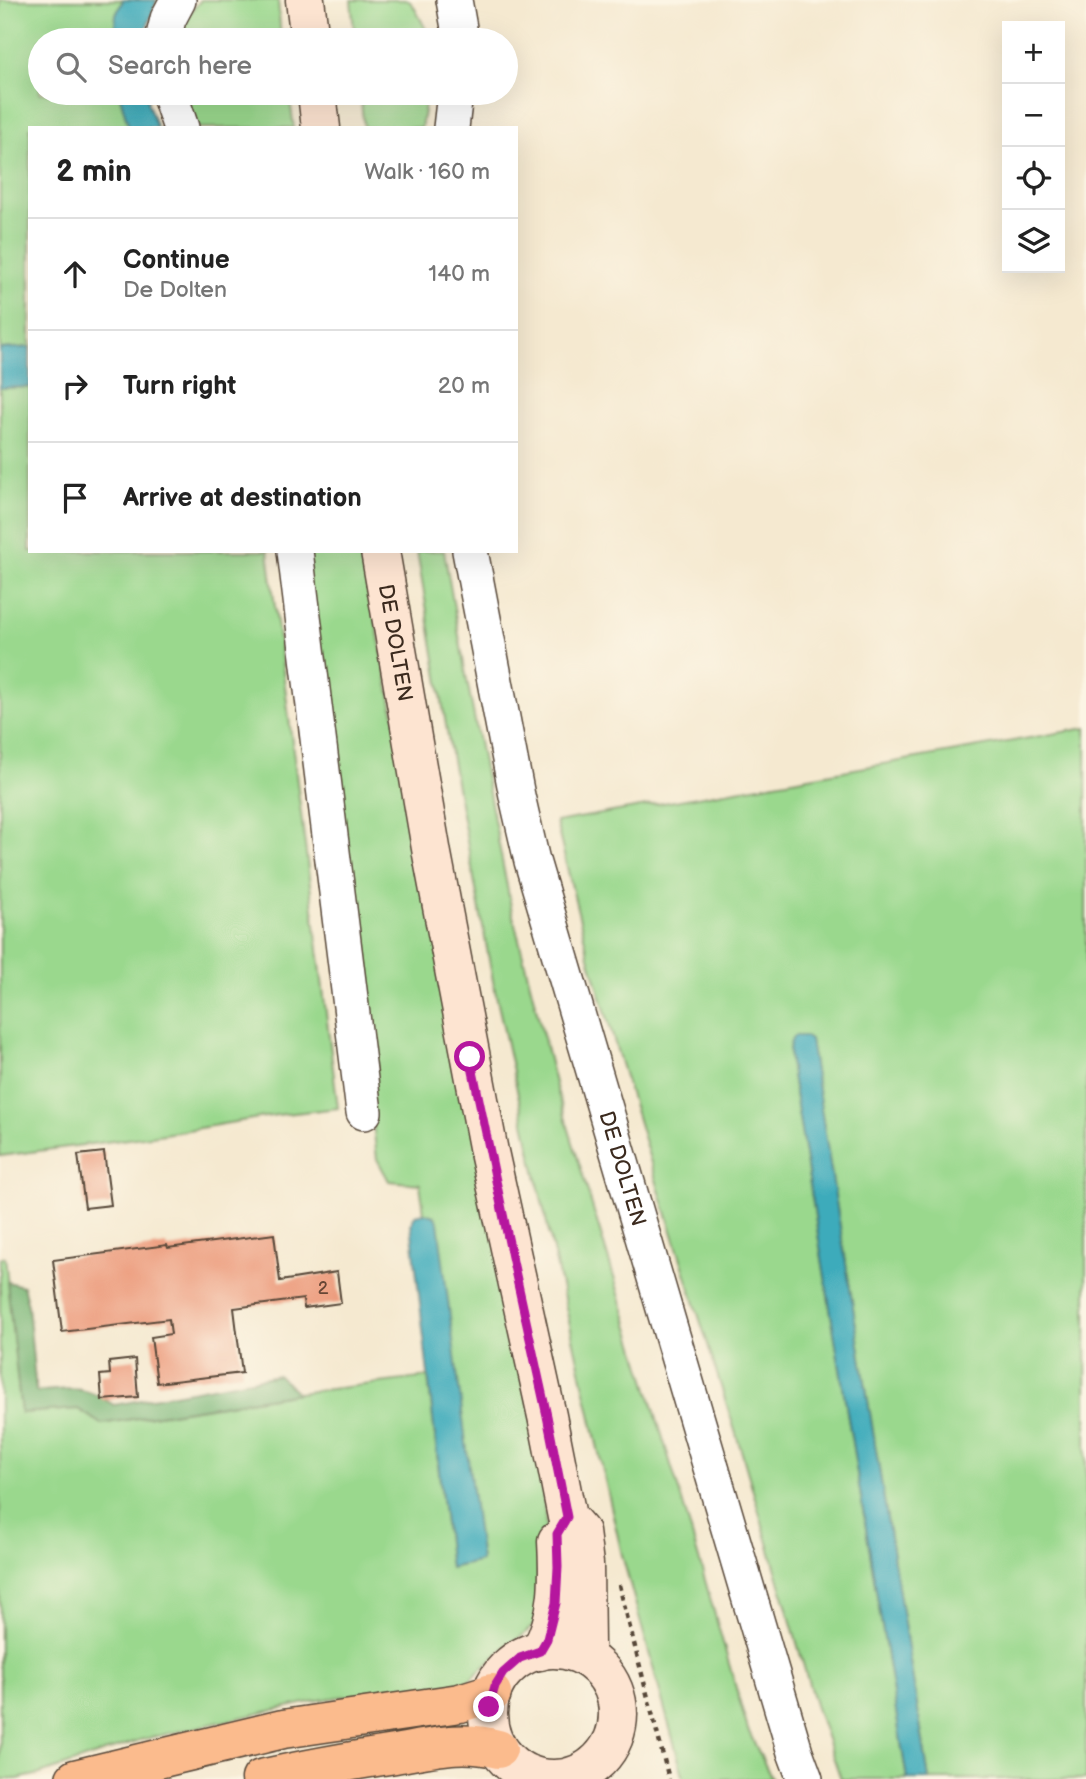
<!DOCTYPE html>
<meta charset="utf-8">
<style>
:root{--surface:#fff;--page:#f2f2f2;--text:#222;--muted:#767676;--line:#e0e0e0}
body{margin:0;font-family:"Balsamiq Sans",sans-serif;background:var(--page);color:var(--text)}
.controls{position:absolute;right:21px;top:21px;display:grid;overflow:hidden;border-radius:0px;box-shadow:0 7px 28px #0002}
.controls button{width:63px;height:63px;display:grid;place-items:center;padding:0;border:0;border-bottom:2px solid var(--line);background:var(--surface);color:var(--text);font:35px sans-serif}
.stop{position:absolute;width:21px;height:21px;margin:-16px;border:5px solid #b5179e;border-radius:50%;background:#fff}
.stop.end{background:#b5179e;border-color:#fff;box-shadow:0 2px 7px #0008}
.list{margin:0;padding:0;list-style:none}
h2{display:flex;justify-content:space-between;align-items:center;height:91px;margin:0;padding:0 28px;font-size:30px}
h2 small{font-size:23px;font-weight:400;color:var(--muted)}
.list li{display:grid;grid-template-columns:46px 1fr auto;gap:21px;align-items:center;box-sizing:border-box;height:112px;padding:0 28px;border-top:2px solid var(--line)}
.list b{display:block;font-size:26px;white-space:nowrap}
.list p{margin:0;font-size:23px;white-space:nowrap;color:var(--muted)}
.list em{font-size:23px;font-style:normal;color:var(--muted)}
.icon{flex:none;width:38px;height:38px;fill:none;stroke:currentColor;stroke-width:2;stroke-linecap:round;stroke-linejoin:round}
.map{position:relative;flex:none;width:1086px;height:1779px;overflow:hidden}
.search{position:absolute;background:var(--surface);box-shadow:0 7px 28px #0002;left:28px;top:28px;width:490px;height:77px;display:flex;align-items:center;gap:18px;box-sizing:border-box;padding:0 24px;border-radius:38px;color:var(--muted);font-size:26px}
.panel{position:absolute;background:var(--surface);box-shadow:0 7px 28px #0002;left:28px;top:126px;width:490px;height:427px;border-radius:0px}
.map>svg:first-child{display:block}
</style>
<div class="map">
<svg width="1086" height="1779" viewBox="0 0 1086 1779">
<rect width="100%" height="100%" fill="#fcf5e5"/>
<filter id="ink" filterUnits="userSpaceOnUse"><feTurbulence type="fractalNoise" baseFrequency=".0143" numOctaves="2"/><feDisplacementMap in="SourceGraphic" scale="14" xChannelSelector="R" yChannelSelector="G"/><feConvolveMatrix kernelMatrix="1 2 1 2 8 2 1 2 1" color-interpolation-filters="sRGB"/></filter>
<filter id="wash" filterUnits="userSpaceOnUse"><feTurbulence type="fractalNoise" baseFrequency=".00686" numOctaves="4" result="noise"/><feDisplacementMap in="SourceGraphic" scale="28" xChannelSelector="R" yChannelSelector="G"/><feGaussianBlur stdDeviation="1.57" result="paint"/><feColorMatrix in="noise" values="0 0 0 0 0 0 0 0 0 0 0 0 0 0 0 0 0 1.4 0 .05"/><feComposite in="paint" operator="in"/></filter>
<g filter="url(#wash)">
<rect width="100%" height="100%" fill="#f5e9d0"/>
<!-- green -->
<path fill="#9ad88d" stroke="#6a8156" stroke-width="2" d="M0 0H123L116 15 114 40H40V93H119L129 128H30V347L0 349Z
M201 0H278L281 40H179L181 23Z
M351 0H408L413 5 429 35V40H355Z
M185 93H289L294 128H197Z
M360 93H427L421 128H364Z
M30 387V551H268L338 1108 277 1115 158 1135 0 1156V388Z
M302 551H362L539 1456 546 1526 535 1624 523 1635 506 1646 471 1679 457 1686 399 1696H345L319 1700 140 1740 40 1774 17 1779H0V1258L5 1257 21 1413 78 1409 101 1424 298 1393 428 1377 450 1568 481 1561 434 1216 424 1213 420 1184 389 1181 377 1159 352 941Z
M417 551H444L465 670 512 912 556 1087 686 1514 748 1730 772 1779H684L622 1555 531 1153 493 981 450 749Z
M1086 728V1779H929L810 1041 804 1036 789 1047 792 1075 907 1779H841L815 1705 742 1453 660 1193 589 957 556 822Z"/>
<!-- forest -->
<path fill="#7bb878" stroke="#5b714b" stroke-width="2" d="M7 1282 23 1286 28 1306 36 1392C73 1388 82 1385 114 1405L278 1375 298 1393 101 1424 78 1409 21 1413Z"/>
<!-- water -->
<path fill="#3dabbb" stroke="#3c6a6c" stroke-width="2" d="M123 0H157L142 40H114L116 15Z
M119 93H147L148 104 157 128H129Z
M30 347V387L0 388V349Z
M794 1036H804L810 1040 929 1779H907L792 1075C790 1061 786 1047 794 1036Z
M424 1213 434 1216 438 1222 481 1561 450 1568 411 1224 415 1215Z"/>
<g id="blocks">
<!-- building -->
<path fill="#ec9a7a" d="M104 1152 111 1205 85 1208 78 1155Z
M274 1234 280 1281 337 1272 341 1303 304 1308 303 1299 234 1308 242 1373 157 1383 151 1337 171 1334 169 1319 62 1332 53 1260 167 1245 168 1248Z
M135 1359 138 1397 102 1400 100 1375 110 1374 109 1362Z"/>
</g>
</g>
<g filter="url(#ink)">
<use href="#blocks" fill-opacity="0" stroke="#574739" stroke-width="2"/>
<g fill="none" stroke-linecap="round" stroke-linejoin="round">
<defs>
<g id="street">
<path d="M454 0 459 28V40"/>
<path d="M163 40 168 19 178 0"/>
<path d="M169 93 181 128"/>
<path d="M451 128 455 93"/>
<path d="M295 551 364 1112"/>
<path id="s1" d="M470 551 517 796 532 861 795 1752 805 1779"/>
</g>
<g id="secondary">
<path d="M305 0 310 40"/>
<path d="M317 93 321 128"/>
<path id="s2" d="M380 551 432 854 489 1152 547 1416 567 1517 580 1532 584 1564 585 1646 588 1659"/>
<circle cx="553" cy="1714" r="65"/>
<path d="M540 1651C560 1617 559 1578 557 1541"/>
</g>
<path id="highway" d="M75 1779 283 1729 460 1703 492 1693
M261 1779C305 1769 350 1761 395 1754 431 1748 462 1739 498 1749"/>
</defs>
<!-- street casing -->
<use href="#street" stroke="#574739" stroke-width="38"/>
<!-- secondary casing -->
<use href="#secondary" stroke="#574739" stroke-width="41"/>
<!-- highway casing -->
<use href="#highway" stroke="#574739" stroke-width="41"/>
<!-- path -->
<path stroke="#574739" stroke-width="4.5" stroke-dasharray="5 5" stroke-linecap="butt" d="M619 1585 669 1779"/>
<!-- street -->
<use href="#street" stroke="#fff" stroke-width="35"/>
<!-- secondary -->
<use href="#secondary" stroke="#fde4d1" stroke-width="38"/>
<!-- highway -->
<use href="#highway" stroke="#fbbb8d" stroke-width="38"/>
</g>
</g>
<g fill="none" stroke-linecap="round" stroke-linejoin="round" filter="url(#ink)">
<!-- route -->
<path stroke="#b5179e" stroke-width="9" d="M470 1057 512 1257 547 1416 567 1517 557 1534 558 1567 556 1603 547 1639 540 1651 520 1658 503 1673 495 1686 489 1707"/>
</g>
<g text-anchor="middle" stroke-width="5" stroke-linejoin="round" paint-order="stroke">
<!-- number labels -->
<g font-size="18" fill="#674635">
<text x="323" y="1294">2</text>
</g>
<!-- street labels -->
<g font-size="21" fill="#3b2a1e" stroke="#fcf5e5">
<text dy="7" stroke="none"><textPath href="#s2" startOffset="93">DE DOLTEN</textPath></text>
<text dy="7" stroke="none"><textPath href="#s1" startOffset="637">DE DOLTEN</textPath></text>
</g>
</g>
</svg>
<div class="controls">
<button>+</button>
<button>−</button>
<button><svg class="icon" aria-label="locate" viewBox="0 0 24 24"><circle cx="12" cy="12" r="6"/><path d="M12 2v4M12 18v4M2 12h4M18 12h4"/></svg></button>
<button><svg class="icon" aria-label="layers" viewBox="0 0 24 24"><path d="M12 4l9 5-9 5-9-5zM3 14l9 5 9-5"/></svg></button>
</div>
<div class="stop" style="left:470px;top:1057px"></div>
<div class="stop end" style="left:489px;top:1707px"></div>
<div class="search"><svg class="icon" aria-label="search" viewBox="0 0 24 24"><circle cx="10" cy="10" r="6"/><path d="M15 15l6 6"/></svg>Search here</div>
<section class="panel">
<h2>2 min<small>Walk · 160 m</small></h2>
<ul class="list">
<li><svg class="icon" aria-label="ahead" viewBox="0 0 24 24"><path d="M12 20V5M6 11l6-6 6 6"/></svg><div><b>Continue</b><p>De Dolten</p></div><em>140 m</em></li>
<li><svg class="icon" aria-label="right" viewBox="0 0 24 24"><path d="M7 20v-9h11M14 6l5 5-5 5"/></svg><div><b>Turn right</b></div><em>20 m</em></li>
<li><svg class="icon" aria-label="arrive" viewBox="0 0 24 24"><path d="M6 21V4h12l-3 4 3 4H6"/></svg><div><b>Arrive at destination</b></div></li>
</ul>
</section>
</div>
